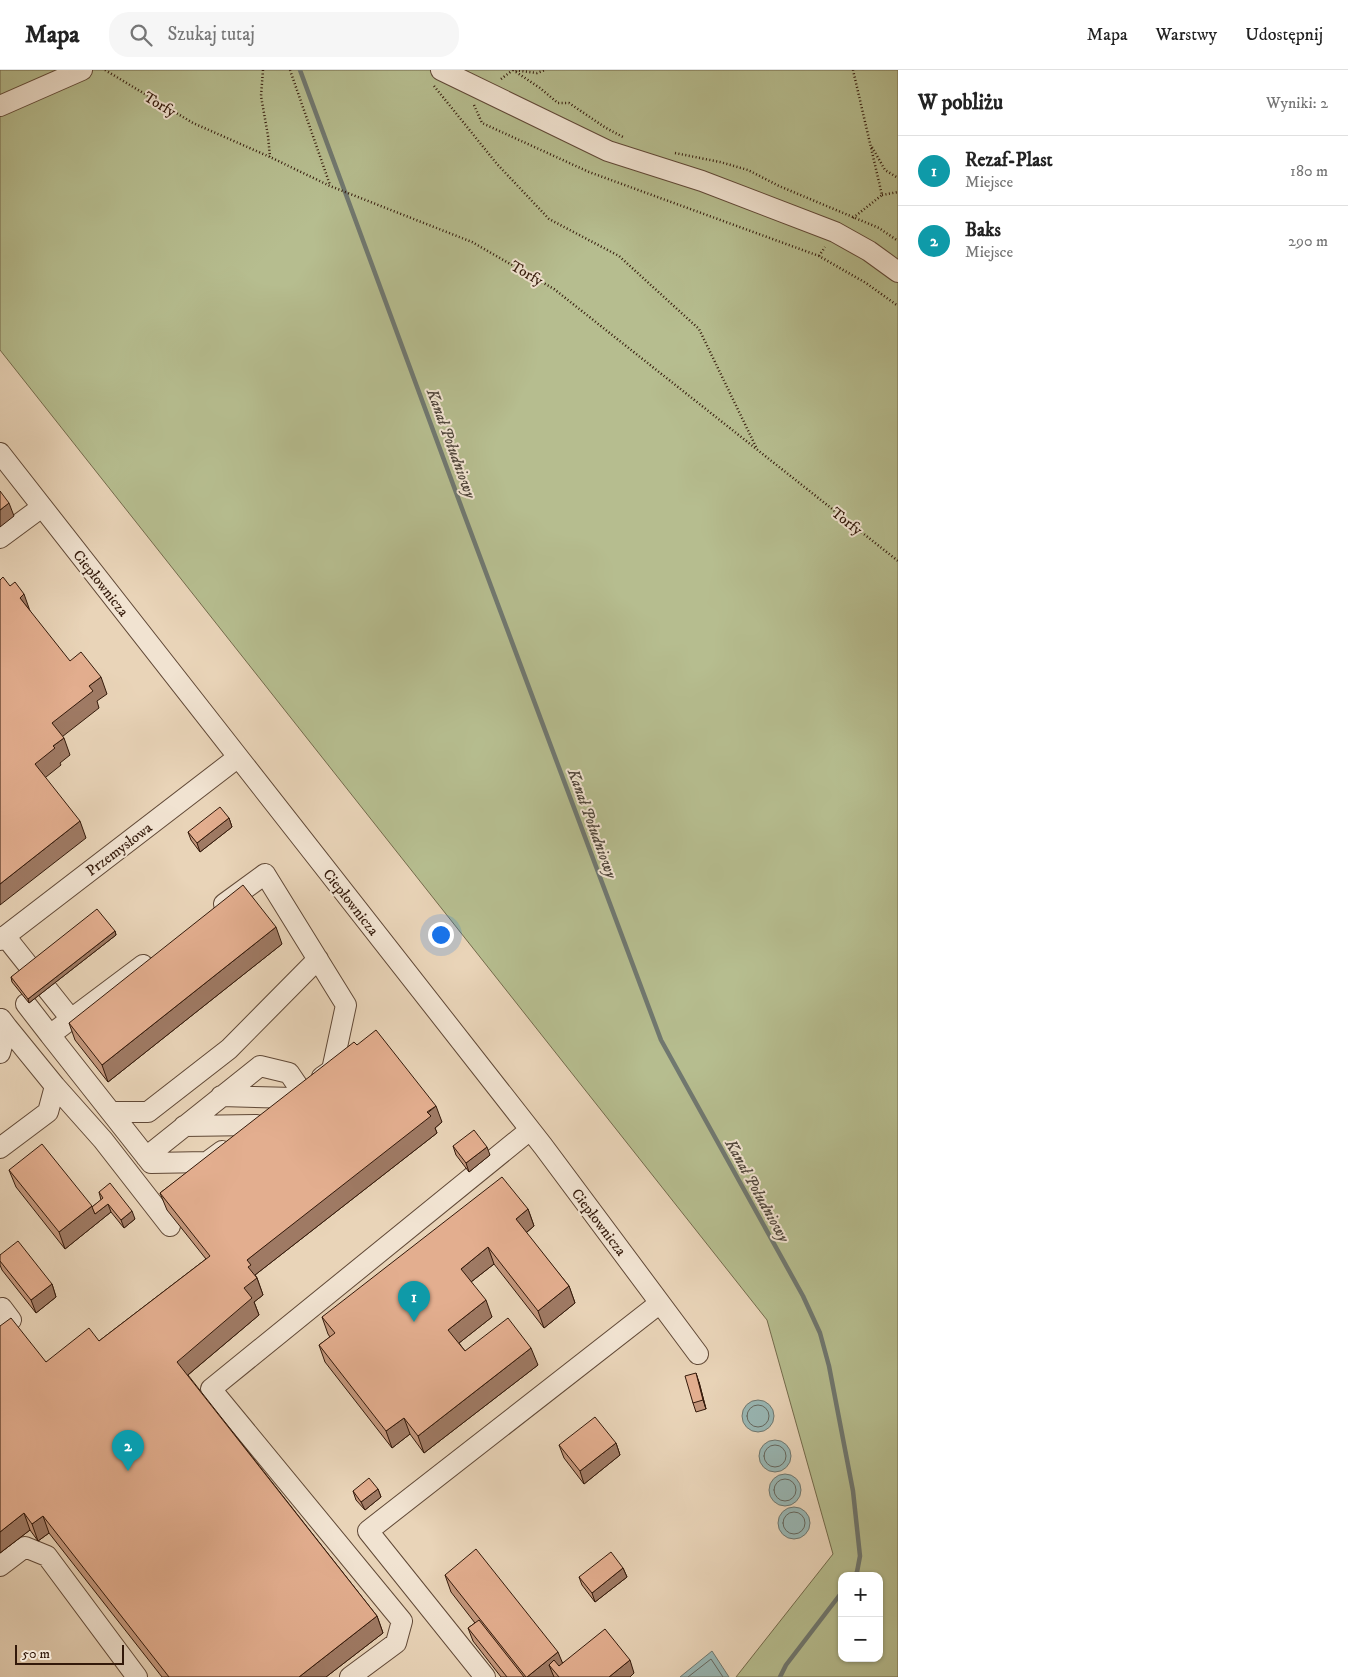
<!DOCTYPE html>
<html lang="pl">
<meta charset="utf-8">
<style>
:root{--surface:#fff;--page:#f6f6f6;--text:#222;--muted:#767676;--line:#e0e0e0;--accent:#8f2418}
body{margin:0;font-family:"IM FELL DW Pica",serif;background:var(--page);color:var(--text)}
.controls{position:absolute;right:15px;bottom:15px;display:grid;overflow:hidden;border-radius:10px;box-shadow:0 1px 4px #0004}
.controls button{width:45px;height:45px;display:grid;place-items:center;padding:0;border:0;border-bottom:1px solid var(--line);background:var(--surface);color:var(--text);font:25px sans-serif}
.scale{position:absolute;left:15px;bottom:12px;width:109px;box-sizing:border-box;padding-left:5px;border:2px solid #33190a;border-top:0;font-size:14px;line-height:18px;white-space:nowrap;color:#33190a;-webkit-text-stroke:4px #f1e3d1;paint-order:stroke}
.you{position:absolute;left:440px;top:864px;width:18px;height:18px;margin:-12px;border:4px solid #fff;border-radius:50%;background:#1a73e8;box-shadow:0 0 0 8px #1a73e833}
.badge{display:grid;place-items:center;width:32px;height:32px;border-radius:50%;background:var(--accent);color:#fff;font-size:16px;font-weight:700}
.pin{position:absolute;translate:-50% -41px;filter:drop-shadow(0 1px 2px #0008)}
.pin::after{content:'';position:absolute;top:26px;width:18px;height:15px;background:inherit;clip-path:polygon(0 0,100% 0,50% 100%)}
.list{margin:0;padding:0;list-style:none}
h2{display:flex;justify-content:space-between;align-items:center;height:65px;margin:0;padding:0 20px;font-size:21px}
h2 small{font-size:16px;font-weight:400;color:var(--muted)}
.list li{display:grid;grid-template-columns:32px 1fr auto;gap:15px;align-items:center;box-sizing:border-box;height:70px;padding:0 20px;border-top:1px solid var(--line)}
.list b{display:block;font-size:19px;white-space:nowrap}
.list p{margin:0;font-size:16px;white-space:nowrap;color:var(--muted)}
.list em{font-size:16px;font-style:normal;color:var(--muted)}
.icon{flex:none;width:28px;height:28px;fill:none;stroke:currentColor;stroke-width:2;stroke-linecap:round;stroke-linejoin:round}
.map{position:relative;flex:none;width:898px;height:1607px;overflow:hidden}
header{display:flex;align-items:center;gap:30px;box-sizing:border-box;height:70px;padding:0 25px;background:var(--surface);border-bottom:1px solid var(--line)}
header strong{font-size:24px}
nav{display:flex;gap:28px;margin-inline-start:auto;font-size:18px}
.search{width:350px;height:45px;background:var(--page);display:flex;align-items:center;gap:12px;box-sizing:border-box;padding:0 18px;border-radius:20px;color:var(--muted);font-size:19px}
main{display:flex}
aside{flex:1;background:var(--surface)}
.map>svg:first-child{display:block}
</style>
<header>
<strong>Mapa</strong>
<div class="search"><svg class="icon" aria-label="search" viewBox="0 0 24 24"><circle cx="10" cy="10" r="6"/><path d="M15 15l6 6"/></svg>Szukaj tutaj</div>
<nav><a>Mapa</a><a>Warstwy</a><a>Udostępnij</a></nav>
</header>
<main>
<div class="map">
<svg width="898" height="1607" viewBox="0 0 898 1607">
<rect width="100%" height="100%" fill="#e9d4b8"/>
<filter id="stains"><feTurbulence type="fractalNoise" baseFrequency=".004" numOctaves="4"/><feColorMatrix values="0 0 0 0 .2 0 0 0 0 .09 0 0 0 0 .02 0 0 0 .5 -.17"/></filter>
<radialGradient id="worn" r=".72"><stop offset=".6" stop-color="#630" stop-opacity="0"/><stop offset="1" stop-color="#630" stop-opacity=".3"/></radialGradient>
<!-- green -->
<path fill="#b6bd8f" stroke="#746b4c" fill-rule="evenodd" d="M0 0H898V1607H736L833 1484 767 1250 0 280ZM842 1506H879V1588H842Z"/>
<!-- water -->
<path fill="#99b7b4" stroke="#707870" d="M742 1346a16 16 0 1 1 32 0a16 16 0 1 1-32 0Z
M759 1386a16 16 0 1 1 32 0a16 16 0 1 1-32 0Z
M769 1420a16 16 0 1 1 32 0a16 16 0 1 1-32 0Z
M778 1453a16 16 0 1 1 32 0a16 16 0 1 1-32 0Z
M712 1581 729 1607H680Z"/>
<g fill="none" stroke-linecap="round" stroke-linejoin="round">
<!-- shore -->
<path stroke="#66685f" stroke-width="1" d="M747 1346a11 11 0 1 1 22 0a11 11 0 1 1-22 0Z
M764 1386a11 11 0 1 1 22 0a11 11 0 1 1-22 0Z
M774 1420a11 11 0 1 1 22 0a11 11 0 1 1-22 0Z
M783 1453a11 11 0 1 1 22 0a11 11 0 1 1-22 0Z
M688 1607 711 1589 723 1607"/>
<!-- stream -->
<path stroke="#707870" stroke-width="4.5" d="M300 0 464 444 661 970 803 1226 820 1263 829 1296 853 1421 860 1486 857 1502 854 1506
M780 1607 786 1595 842 1522"/>
<defs>
<path id="minor" d="M441 0 608 81 702 111 835 162 869 181 898 202
M0 36 82 0
M0 383 543 1076 698 1284
M0 468 42 437
M224 834 265 804 346 935 332 1000 322 1007
M5 866 71 949 50 965 26 934
M0 870 237 688
M71 949 143 895
M7 957 55 1016 103 1070 170 1156
M50 965 151 1093 207 1092 222 1081
M0 983 7 957 1 949
M221 1026 294 1028
M111 1042H148L229 979 318 889
M184 1056 257 1055
M0 1078 48 1042 55 1016
M146 1087 260 996 289 1003 302 1022
M0 1259 11 1250 2 1238
M0 1496 25 1477 47 1486 137 1607
M350 1607 396 1573 402 1551 211 1319 530 1060
M485 1607 368 1461 660 1233"/>
</defs>
<!-- minor casing -->
<use href="#minor" stroke="#604836" stroke-width="22"/>
<!-- path -->
<path stroke="#33190a" stroke-width="2.5" stroke-dasharray="1 2.5" stroke-linecap="butt" d="M105 0 193 53 270 87 330 116 472 172 554 219 898 491
M263 0 261 26 268 66 270 87
M290 0 330 115
M513 0 540 18 558 33H569L606 58 623 67
M501 9 513 0 537 3 545 0
M434 16 497 94 549 149 619 186 699 259 757 379
M474 35 482 53 589 102 819 186 866 213 898 236
M872 77 885 100 898 108
M675 83 720 92 748 100 779 116 879 158 898 171
M882 125 898 122
M853 148 882 125 853 0
M819 186 825 177"/>
<!-- minor -->
<use href="#minor" stroke="#f1e3d1" stroke-width="20"/>
</g>
<!-- wall -->
<path fill="#c3967b" stroke="#33190a" d="M229 748 232 757 200 782 191 770 188 762Z
M115 861 116 865 29 933 12 912 11 907Z
M282 874 108 1012 75 970 69 953Z
M357 975 442 1052 435 1058 437 1063 255 1205 257 1208 263 1225 254 1232 259 1245 188 1305 377 1546 383 1563 326 1607H162L49 1463 38 1471 30 1460 0 1483V1256L46 1292 99 1271 206 1189 167 1140 160 1123Z
M453 1076 490 1085 469 1102 456 1085Z
M9 1100 92 1137 101 1130 99 1122 135 1149 124 1158 111 1142 65 1179 16 1117Z
M528 1139 534 1156 526 1163 569 1216 575 1233 544 1258 494 1194 471 1212 492 1247 459 1273 465 1281 538 1295 424 1383 410 1364 392 1378 325 1292 319 1275 330 1267 328 1264 322 1247Z
M0 1185 52 1214 56 1227 36 1243 2 1200 0 1195Z
M699 1312 706 1339 696 1342 693 1333Z
M616 1373 620 1385 584 1414 564 1388 559 1375Z
M378 1419 381 1427 365 1440 356 1430 353 1421Z
M623 1498 627 1507 595 1532 582 1515 579 1507Z
M445 1505 563 1593 634 1603 630 1607H501L473 1571 468 1558 475 1553 451 1522Z"/>
<!-- shaded-wall -->
<path fill="#9f7a64" stroke="#33190a" d="M9 433 14 446 0 457V440Z
M24 524 30 541 20 528Z
M101 607 107 624 97 631 99 638 58 670 52 653 89 616Z
M64 668 70 685 60 693 61 695 41 711 35 694 53 676Z
M229 748 232 757 200 782 197 773Z
M80 751 86 768 0 835V814Z
M276 857 282 874 108 1012 102 995Z
M115 861 116 865 29 933 28 929Z
M436 1036 442 1052 435 1058 437 1063 255 1205 257 1208 263 1225 254 1232 259 1245 183 1309 177 1292 244 1218 248 1197 247 1190Z
M487 1077 490 1085 469 1102 466 1093Z
M108 1134 111 1142 65 1179 59 1162 92 1136 95 1144Z
M528 1139 534 1156 522 1166 516 1149Z
M132 1141 135 1149 124 1158 121 1150Z
M488 1177 494 1194 467 1215 461 1199Z
M52 1214 56 1227 36 1243 31 1230Z
M569 1216 575 1233 544 1258 538 1241Z
M486 1230 492 1247 454 1277 448 1260Z
M531 1278 538 1295 424 1383 418 1366Z
M696 1303 699 1312 706 1339 703 1330Z
M404 1348 410 1364 392 1378 386 1361Z
M616 1373 620 1385 584 1414 580 1401Z
M378 1419 381 1427 365 1440 361 1432Z
M24 1443 30 1460 0 1483V1462Z
M43 1446 49 1463 38 1471 32 1454Z
M623 1498 627 1507 595 1532 592 1523Z
M377 1546 383 1563 326 1607H299Z
M558 1582 565 1599 549 1595 554 1607H527Z
M630 1590 634 1603 630 1607H609Z"/>
<!-- building -->
<path fill="#e3ae8f" stroke="#33190a" d="M0 421 9 433 0 440Z
M3 507 10 516 15 512 24 524 20 528 70 591 81 582 101 607 89 616 93 621 52 653 64 668 53 676 55 678 35 694 80 751 0 814V510Z
M220 737 229 748 197 773 188 762Z
M243 815 276 857 102 995 69 953Z
M97 839 115 861 28 929 11 907Z
M376 960 436 1036 427 1042 431 1046 247 1190 251 1195 248 1197 257 1208 244 1218 252 1228 177 1292 377 1546 299 1607H169L43 1446 32 1454 24 1443 0 1462V1256L11 1248 46 1292 89 1258 99 1271 210 1186 160 1123 354 972 357 975Z
M474 1060 487 1077 466 1093 453 1076Z
M42 1074 92 1136 59 1162 9 1100Z
M502 1107 528 1139 516 1149 569 1216 538 1241 488 1177 461 1199 486 1230 448 1260 465 1281 508 1248 531 1278 418 1366 404 1348 386 1361 319 1275 335 1263 322 1247Z
M110 1113 132 1141 121 1150 108 1134 95 1144 92 1137 103 1128 99 1122Z
M18 1171 52 1214 31 1230 0 1191V1185Z
M696 1303 703 1330 693 1333 685 1306Z
M595 1347 616 1373 580 1401 559 1375Z
M369 1408 378 1419 361 1432 353 1421Z
M476 1479 558 1582 527 1607H526L445 1505Z
M611 1482 623 1498 592 1523 579 1507Z
M479 1550 524 1607H507L468 1558Z
M605 1559 630 1590 609 1607H559L549 1595 554 1590 559 1596Z"/>
<g text-anchor="middle" stroke-width="4" stroke-linejoin="round" paint-order="stroke">
<!-- street labels -->
<g font-size="15" fill="#33190a" stroke="#f1e3d1">
<text transform="translate(160 34) rotate(31)" y="5">Torfy</text>
<text transform="translate(527 203) rotate(30)" y="5">Torfy</text>
<text transform="translate(847 451) rotate(38)" y="5">Torfy</text>
<text transform="translate(101 513) rotate(52)" y="5">Ciepłownicza</text>
<text transform="translate(119 779) rotate(-37)" y="5">Przemysłowa</text>
<text transform="translate(351 832) rotate(52)" y="5">Ciepłownicza</text>
<text transform="translate(599 1152) rotate(53)" y="5">Ciepłownicza</text>
</g>
<!-- water labels -->
<g font-size="16" font-style="italic" fill="#52483d" stroke="#f1e3d1">
<text transform="translate(452 373) rotate(70)" y="6">Kanał Południowy</text>
<text transform="translate(593 753) rotate(70)" y="6">Kanał Południowy</text>
<text transform="translate(758 1120) rotate(61)" y="6">Kanał Południowy</text>
</g>
</g>
<rect width="100%" height="100%" filter="url(#stains)"/>
<rect width="100%" height="100%" fill="url(#worn)"/>
</svg>
<div class="controls">
<button>+</button>
<button>−</button>
</div>
<div class="scale">50 m</div>
<div class="you"></div>
<div class="pin badge" style="left:414px;top:1252px;background:#0f9aa8">1</div>
<div class="pin badge" style="left:128px;top:1401px;background:#0f9aa8">2</div>
</div>
<aside>
<h2>W pobliżu<small>Wyniki: 2</small></h2>
<ul class="list">
<li><span class="badge" style="background:#0f9aa8">1</span><div><b>Rezaf-Plast</b><p>Miejsce</p></div><em>180 m</em></li>
<li><span class="badge" style="background:#0f9aa8">2</span><div><b>Baks</b><p>Miejsce</p></div><em>290 m</em></li>
</ul>
</aside>
</main>
